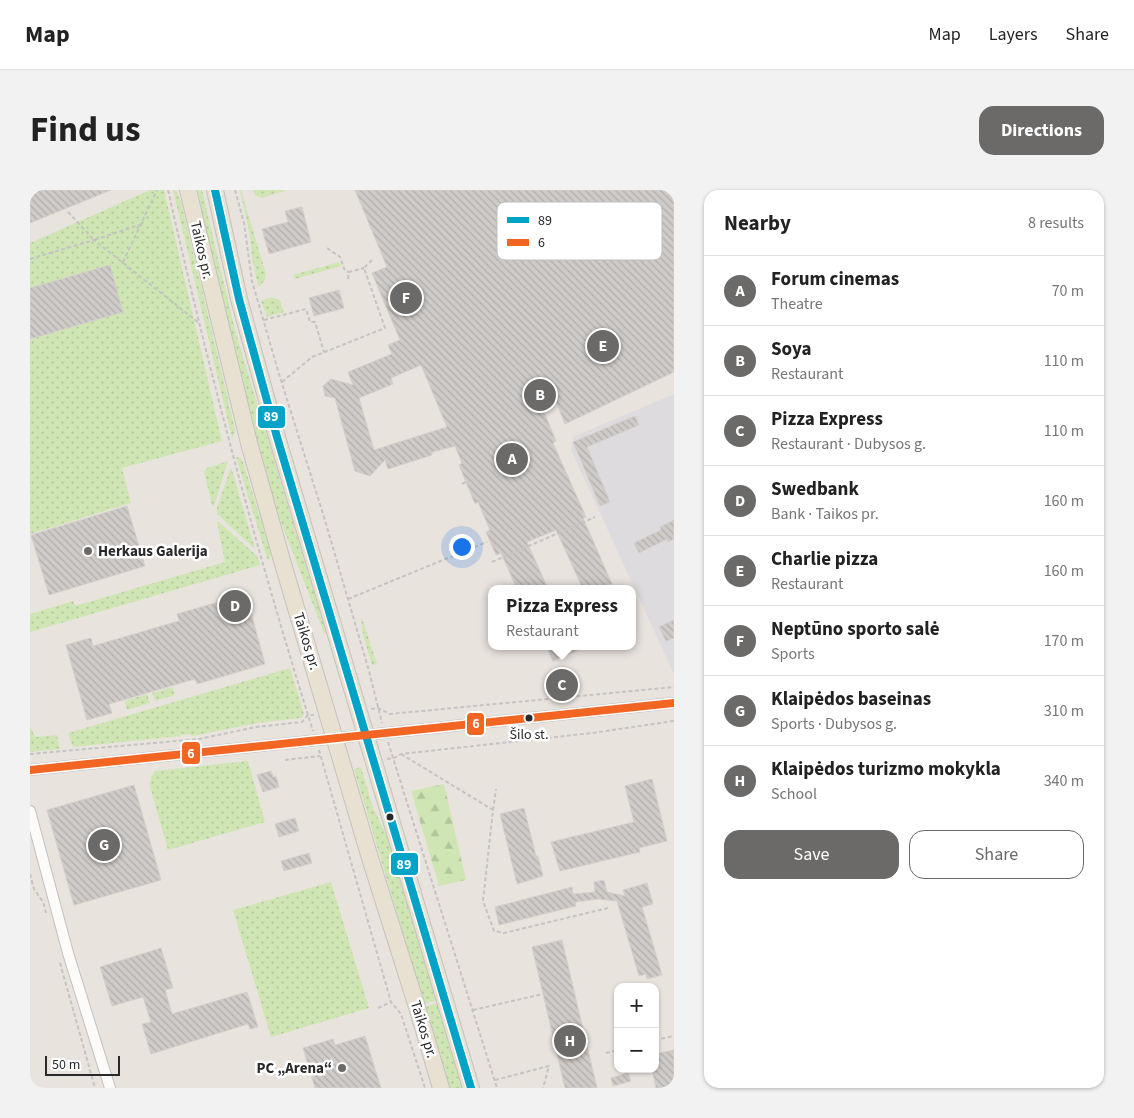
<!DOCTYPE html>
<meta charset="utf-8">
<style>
:root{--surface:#fff;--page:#f2f2f2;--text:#222;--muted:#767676;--line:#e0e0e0;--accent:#6c6a68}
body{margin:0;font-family:"Source Sans 3",sans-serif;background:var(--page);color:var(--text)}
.controls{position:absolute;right:15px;bottom:15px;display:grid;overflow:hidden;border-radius:10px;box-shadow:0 1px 4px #0004}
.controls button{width:45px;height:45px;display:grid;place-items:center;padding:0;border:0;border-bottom:1px solid var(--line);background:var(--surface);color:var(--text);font:25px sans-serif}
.scale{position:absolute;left:15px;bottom:12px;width:75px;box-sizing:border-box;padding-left:5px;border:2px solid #292929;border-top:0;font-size:14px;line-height:18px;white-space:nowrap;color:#292929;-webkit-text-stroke:4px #fff;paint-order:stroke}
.you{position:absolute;left:431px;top:356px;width:18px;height:18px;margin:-12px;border:4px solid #fff;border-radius:50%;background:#1a73e8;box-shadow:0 0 0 8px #1a73e833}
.badge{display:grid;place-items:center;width:32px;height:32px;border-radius:50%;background:var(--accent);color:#fff;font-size:16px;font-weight:700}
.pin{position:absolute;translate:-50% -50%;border:2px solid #fff;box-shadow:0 1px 5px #0006}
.popup{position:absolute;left:458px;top:395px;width:148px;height:65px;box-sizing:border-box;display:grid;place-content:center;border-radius:10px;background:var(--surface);filter:drop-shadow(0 1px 4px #0005);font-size:16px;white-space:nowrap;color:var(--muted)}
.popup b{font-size:19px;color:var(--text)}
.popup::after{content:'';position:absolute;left:50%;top:100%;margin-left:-10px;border:10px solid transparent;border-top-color:var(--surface)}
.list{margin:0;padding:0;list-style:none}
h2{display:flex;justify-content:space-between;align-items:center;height:65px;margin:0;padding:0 20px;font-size:21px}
h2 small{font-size:16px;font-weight:400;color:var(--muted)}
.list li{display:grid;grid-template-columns:32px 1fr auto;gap:15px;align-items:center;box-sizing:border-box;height:70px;padding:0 20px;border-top:1px solid var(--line)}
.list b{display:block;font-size:19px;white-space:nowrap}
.list p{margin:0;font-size:16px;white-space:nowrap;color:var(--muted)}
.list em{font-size:16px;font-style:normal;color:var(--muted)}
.actions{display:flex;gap:10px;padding:15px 20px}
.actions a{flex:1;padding:11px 0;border:1px solid var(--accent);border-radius:15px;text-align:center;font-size:18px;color:var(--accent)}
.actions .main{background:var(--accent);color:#fff}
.map{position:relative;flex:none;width:644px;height:898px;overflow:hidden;border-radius:15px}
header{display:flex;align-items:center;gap:30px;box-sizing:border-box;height:70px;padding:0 25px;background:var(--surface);border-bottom:1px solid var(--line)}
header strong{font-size:24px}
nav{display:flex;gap:28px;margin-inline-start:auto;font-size:18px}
.intro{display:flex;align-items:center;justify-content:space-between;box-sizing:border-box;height:120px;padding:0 30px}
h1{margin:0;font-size:35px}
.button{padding:12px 22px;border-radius:15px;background:var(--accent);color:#fff;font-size:18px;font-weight:700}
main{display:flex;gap:30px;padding:0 30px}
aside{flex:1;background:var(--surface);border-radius:15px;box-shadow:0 1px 4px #0004}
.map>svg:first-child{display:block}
</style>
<header>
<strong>Map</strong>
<nav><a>Map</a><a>Layers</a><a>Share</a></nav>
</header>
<div class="intro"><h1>Find us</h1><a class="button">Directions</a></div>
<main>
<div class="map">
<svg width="644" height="898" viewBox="0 0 644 898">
<defs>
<pattern id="grass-dots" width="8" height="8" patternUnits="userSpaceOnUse" patternTransform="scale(1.25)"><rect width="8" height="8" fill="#cfe6b4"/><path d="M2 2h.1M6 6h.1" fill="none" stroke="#b2c59b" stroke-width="1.8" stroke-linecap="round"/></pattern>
<pattern id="forest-firs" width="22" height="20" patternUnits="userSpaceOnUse" patternTransform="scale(1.25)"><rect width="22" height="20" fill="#cfe6b4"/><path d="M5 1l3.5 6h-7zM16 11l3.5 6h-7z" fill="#b2c59b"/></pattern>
<pattern id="building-back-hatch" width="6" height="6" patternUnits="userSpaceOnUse" patternTransform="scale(1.25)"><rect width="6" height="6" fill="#cfcbc8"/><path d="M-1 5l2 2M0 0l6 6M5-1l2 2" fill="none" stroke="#b2aeac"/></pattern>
</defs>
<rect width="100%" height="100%" fill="#e9e3de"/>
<!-- industrial -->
<path fill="#dedbde" d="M644 204V484L541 260 543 247Z"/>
<!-- grass -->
<path fill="url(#grass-dots)" d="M120 0H134L192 251 92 278 101 313 0 344V149L93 122 79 75 0 98V53Z
M143 0H146L151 11 205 239 204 245 202 248Z
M166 0H172L205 140 296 442 294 443 249 327 227 251Z
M210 0H211L236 84 235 90 230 96H228L222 68 220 46Z
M223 0H257L232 8 225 5Z
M309 72 311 76 265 89 263 85Z
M242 107 250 110 254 122 237 127 231 111Z
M206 267 211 268 213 272 241 363 240 368 238 371Z
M198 271 184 316 182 315 174 282 177 278Z
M201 277 225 359 187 324V318Z
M187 332H189L227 366 230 375 0 442V424L43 411 45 416 195 372Z
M331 428H332L347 474 342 475 333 445Z
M260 478 274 524 271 528 227 533 162 546 160 544 151 545 150 546 43 557 38 543Z
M143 497 145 505 125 511 122 503Z
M117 504 120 513 97 520 95 511Z
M0 536 5 547 27 545 30 559 0 562Z
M218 571 235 632 138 660 119 593 121 592V587L125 581Z
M331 577 343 618 359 650 407 810 394 814 324 579Z
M301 692 339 818 241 847 203 720Z
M407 813 433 898H420L395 817Z"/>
<!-- forest -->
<path fill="url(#forest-firs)" d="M414 594 436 690 409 696 381 601Z"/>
<!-- building -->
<path fill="url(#building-back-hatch)" stroke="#d4cfca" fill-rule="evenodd" d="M6 0H81L0 33V5L6 3Z
M325 0H644V182L535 234 521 199 507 205 526 251 523 253 556 327 553 328 582 394 573 399H553L526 340 497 352 518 399H487L471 363 466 365 456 342 460 340 448 312 445 314 429 275 432 273 425 256 402 262V265L358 279 355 270 340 286 325 281 305 208 295 206 293 196 301 189 323 195 318 182 362 164 358 155 370 150 342 83 357 77ZM391 175 417 237 344 260 329 208 363 194 361 188Z
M272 17 281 52 239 64 232 39 258 32 255 21Z
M80 75 93 122 0 149V98Z
M309 100 314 118 284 126 279 108Z
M605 226 609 235 557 257 580 312 570 316 543 252Z
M97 316 115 376 19 405 1 345Z
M644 330V349L638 352 637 349 609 363 604 353 631 340 630 337Z
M216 404 235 474 167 494 165 489 79 514 82 523 57 530 36 455 61 448 63 456 149 431 147 424Z
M644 430V448L636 451 629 437Z
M516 456H559L523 471Z
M534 486 540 501 530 505 524 490Z
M241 581 243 587 246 586 249 597 233 602 227 585Z
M622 589 637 651 609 658 610 662 530 681 521 652 604 632 595 596Z
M104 595 131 690 44 715 17 620Z
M494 618 506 666H508L513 686 487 694 470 624Z
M265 628 269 641 249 647 245 634Z
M279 663 282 673 254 681 251 671Z
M574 690 577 702 595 706 593 700 617 693 623 714 612 717 632 785 617 789 616 784 609 786 587 711 568 709 545 712 546 716 469 735 465 717 542 697 543 704 565 702 564 692Z
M532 750 567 898H535L502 757Z
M131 758 143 798 135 800 142 824 217 802 228 837 220 839 218 834 121 864 112 834 121 832 113 807 82 816 70 777Z
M335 846 351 898H285L273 858 303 849 305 855Z
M644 860V898H626L622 879H625V864Z
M598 883 601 891 583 896 581 888Z"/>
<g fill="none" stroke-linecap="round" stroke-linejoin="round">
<defs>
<path id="street" d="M0 580 644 513
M0 621 38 763 80 898"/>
<path id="primary" d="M158 0 219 253 253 374 340 668 387 817 411 898
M185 0 209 109 247 247 441 898"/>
</defs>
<!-- street casing -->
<use href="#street" stroke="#c2c0c0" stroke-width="12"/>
<!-- primary casing -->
<use href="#primary" stroke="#c4c2c0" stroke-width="18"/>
<!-- path -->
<path stroke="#c4c4c3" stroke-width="2" stroke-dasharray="4 2.5" stroke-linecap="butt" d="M138 0C179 182 227 363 283 541
M205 0 214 33 222 91 249 184 294 327 339 481 352 533
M38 22 64 50 112 34
M297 58 310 67 315 81 319 82
M0 69 64 50 169 133
M93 72 127 0
M318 89 319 82 334 78
M234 130 276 119 280 132H285L294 162
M252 192 282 167 355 138 334 78 342 70
M432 294 436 292
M462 372 565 327
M318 409 457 352
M341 519 348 518 360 524 644 497
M358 552 467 898
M289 560 361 812 371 824 395 898
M0 564 169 549 226 537 272 532 278 525H284
M371 564 463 620 453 711 464 741 474 743 578 718
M357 569 364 568 371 564 562 543 644 531
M255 570 290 566
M463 620 466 599
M0 684 4 699 13 712 16 723
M30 773 65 898
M348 818 361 812
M443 820 513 804
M625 850 644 846
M576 863 588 860
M465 890 519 876 513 898"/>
<!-- street -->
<use href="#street" stroke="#fcfbfa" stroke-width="10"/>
<!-- primary -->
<use href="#primary" stroke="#e8e0d1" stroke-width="16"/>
<defs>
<path id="bus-1" d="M185 0 209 109 247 247 441 898"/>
<path id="bus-2" d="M0 580 644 513"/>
</defs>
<!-- bus-1 casing -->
<use href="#bus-1" stroke="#fff" stroke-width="11"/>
<!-- bus-2 casing -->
<use href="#bus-2" stroke="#fff" stroke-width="11"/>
<!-- bus-1 -->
<use href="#bus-1" stroke="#02a3c6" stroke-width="8"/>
<!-- bus-2 -->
<use href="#bus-2" stroke="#f26522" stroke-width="8"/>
</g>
<!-- markers -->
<g fill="#6c6a68" stroke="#fff" stroke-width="2">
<circle cx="58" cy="361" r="5"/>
<circle cx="312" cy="878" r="5"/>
</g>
<g fill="#292929" stroke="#fff" stroke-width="2">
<circle cx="499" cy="528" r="4.5"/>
<circle cx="360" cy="627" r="4.5"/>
</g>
<g text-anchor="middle" stroke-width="5" stroke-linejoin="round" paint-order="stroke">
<!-- bus labels -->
<g font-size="14" fill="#292929" stroke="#fff">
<text x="499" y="549">Šilo st.</text>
</g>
<!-- street labels -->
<g font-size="15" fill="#292929" stroke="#fff">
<text transform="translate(172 60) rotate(77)" y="5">Taikos pr.</text>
<text transform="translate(277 451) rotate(73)" y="5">Taikos pr.</text>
<text transform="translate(394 839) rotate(73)" y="5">Taikos pr.</text>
</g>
<!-- poi labels -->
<g font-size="15" font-weight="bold" fill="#292929" stroke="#fff" text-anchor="start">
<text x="68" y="366">Herkaus Galerija</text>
<text x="302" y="883" text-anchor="end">PC „Arena“</text>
</g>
</g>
<!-- legend -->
<rect x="467" y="12" width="165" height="58" rx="8" fill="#fff" stroke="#bfbfbf" stroke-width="1"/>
<rect x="477" y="27" width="22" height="6" fill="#02a3c6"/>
<rect x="477" y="49" width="22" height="7" fill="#f26522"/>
<g font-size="14" fill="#292929">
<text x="508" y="35">89</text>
<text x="508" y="57">6</text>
</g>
<g stroke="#fff" stroke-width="2">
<rect x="227" y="215" width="29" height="24" rx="5" fill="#02a3c6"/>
<rect x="436" y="522" width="19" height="24" rx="5" fill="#f26522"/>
<rect x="151" y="551" width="20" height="24" rx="5" fill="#f26522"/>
<rect x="360" y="662" width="29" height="24" rx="5" fill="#02a3c6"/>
</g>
<g font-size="14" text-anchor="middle" font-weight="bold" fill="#fff">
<text x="241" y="231">89</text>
<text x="446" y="538">6</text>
<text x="161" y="568">6</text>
<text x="374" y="679">89</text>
</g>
</svg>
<div class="controls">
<button>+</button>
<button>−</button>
</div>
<div class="scale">50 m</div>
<div class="you"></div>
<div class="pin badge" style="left:482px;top:269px">A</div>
<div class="pin badge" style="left:510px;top:205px">B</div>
<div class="pin badge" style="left:532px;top:495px">C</div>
<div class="popup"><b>Pizza Express</b>Restaurant</div>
<div class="pin badge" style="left:205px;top:416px">D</div>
<div class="pin badge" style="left:573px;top:156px">E</div>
<div class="pin badge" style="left:376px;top:108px">F</div>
<div class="pin badge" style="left:74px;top:655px">G</div>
<div class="pin badge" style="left:540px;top:851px">H</div>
</div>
<aside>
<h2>Nearby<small>8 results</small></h2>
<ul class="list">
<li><span class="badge">A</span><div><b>Forum cinemas</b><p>Theatre</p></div><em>70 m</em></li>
<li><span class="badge">B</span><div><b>Soya</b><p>Restaurant</p></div><em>110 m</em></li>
<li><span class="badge">C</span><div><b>Pizza Express</b><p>Restaurant · Dubysos g.</p></div><em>110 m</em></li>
<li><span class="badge">D</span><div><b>Swedbank</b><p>Bank · Taikos pr.</p></div><em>160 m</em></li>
<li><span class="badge">E</span><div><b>Charlie pizza</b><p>Restaurant</p></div><em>160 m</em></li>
<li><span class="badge">F</span><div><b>Neptūno sporto salė</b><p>Sports</p></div><em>170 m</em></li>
<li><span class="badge">G</span><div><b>Klaipėdos baseinas</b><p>Sports · Dubysos g.</p></div><em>310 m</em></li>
<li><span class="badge">H</span><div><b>Klaipėdos turizmo mokykla</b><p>School</p></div><em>340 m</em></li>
</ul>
<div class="actions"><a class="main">Save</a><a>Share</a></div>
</aside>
</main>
